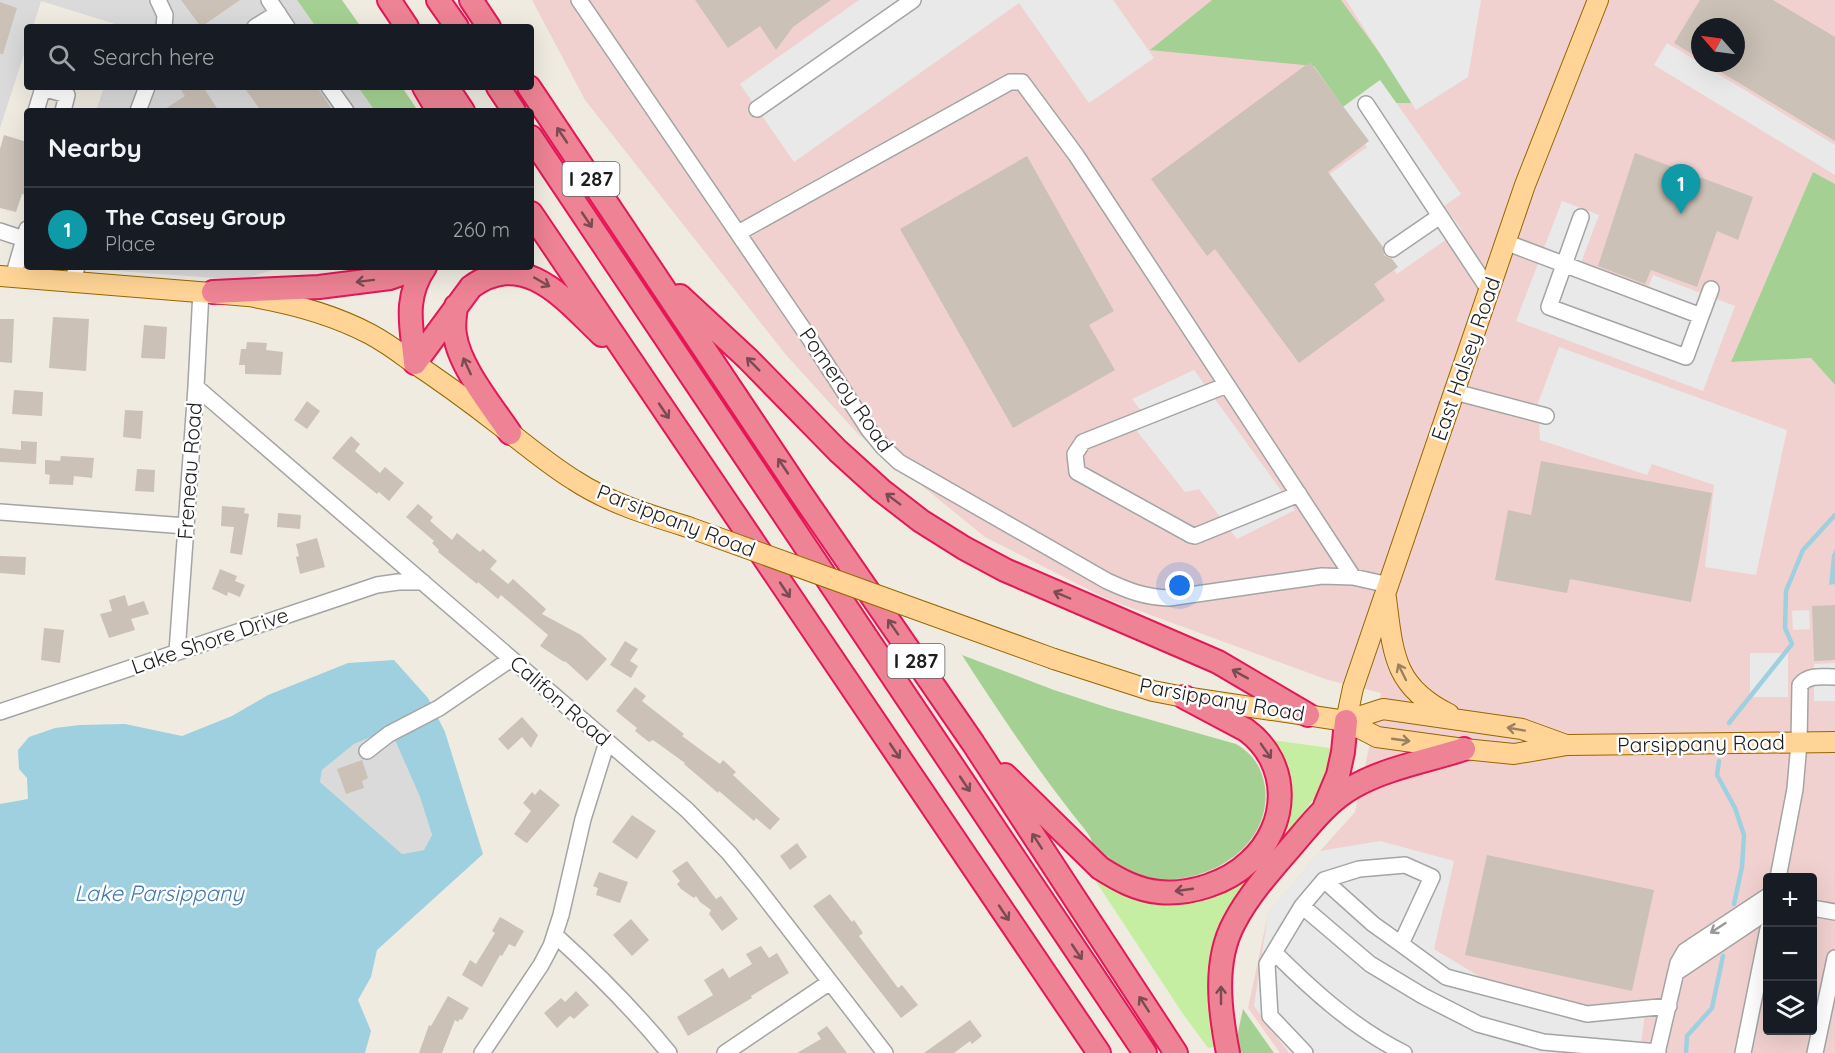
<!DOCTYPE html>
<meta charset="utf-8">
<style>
:root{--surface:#171b24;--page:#20242c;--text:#f1f3f6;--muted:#9ea1a6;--line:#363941;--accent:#d93025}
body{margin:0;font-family:Quicksand,sans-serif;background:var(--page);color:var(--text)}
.controls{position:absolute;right:18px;bottom:18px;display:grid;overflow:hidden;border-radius:6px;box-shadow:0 6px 24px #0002}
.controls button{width:54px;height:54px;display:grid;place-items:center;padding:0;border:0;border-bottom:2px solid var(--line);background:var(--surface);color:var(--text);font:30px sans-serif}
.compass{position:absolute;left:1691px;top:18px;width:54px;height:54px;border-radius:50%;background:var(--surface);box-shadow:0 6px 24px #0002;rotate:298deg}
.you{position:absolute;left:1180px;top:586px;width:21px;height:21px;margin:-15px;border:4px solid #fff;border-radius:50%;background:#1a73e8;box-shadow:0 0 0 9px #1a73e833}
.badge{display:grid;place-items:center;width:39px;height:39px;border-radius:50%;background:var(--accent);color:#fff;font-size:20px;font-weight:700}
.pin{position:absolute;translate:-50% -50px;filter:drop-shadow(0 2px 3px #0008)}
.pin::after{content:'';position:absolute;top:32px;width:21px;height:18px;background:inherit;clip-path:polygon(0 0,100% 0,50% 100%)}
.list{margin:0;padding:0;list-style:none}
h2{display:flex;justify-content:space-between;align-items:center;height:78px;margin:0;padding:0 24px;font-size:26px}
h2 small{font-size:20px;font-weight:400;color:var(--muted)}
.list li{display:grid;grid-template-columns:39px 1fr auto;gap:18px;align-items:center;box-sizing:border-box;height:84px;padding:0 24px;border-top:2px solid var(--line)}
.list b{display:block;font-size:22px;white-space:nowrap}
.list p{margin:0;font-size:20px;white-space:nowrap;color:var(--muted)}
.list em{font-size:20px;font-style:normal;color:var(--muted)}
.icon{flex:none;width:33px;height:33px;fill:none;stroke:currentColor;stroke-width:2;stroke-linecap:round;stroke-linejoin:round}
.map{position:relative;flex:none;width:1835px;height:1053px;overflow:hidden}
.search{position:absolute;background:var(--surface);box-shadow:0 6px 24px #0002;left:24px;top:24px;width:510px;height:66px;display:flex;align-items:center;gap:15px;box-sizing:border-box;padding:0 21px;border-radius:6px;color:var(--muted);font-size:22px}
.panel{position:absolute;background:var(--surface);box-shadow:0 6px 24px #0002;left:24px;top:108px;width:510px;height:162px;border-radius:6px}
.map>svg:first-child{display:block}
</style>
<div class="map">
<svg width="1835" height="1053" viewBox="0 0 1835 1053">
<rect width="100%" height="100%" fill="#efebe1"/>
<!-- residential -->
<path fill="#dbdada" d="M0 0H297L316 27H125L41 1 33 27H27V45L0 128Z
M104 87H358L375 111H96Z
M64 267H281L243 280Z
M390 729 420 797 432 835 424 850 402 854 320 782 322 770 354 744Z"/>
<!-- commercial -->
<path fill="#f1d1cf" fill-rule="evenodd" d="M532 0H1835V184L1813 172 1732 362 1811 358 1835 385V1053H1280L1248 1008 1268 914 1320 851 1355 812 1381 693 1328 680 1107 599 985 537 858 434 786 355 585 100ZM1700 27H1736V63H1700ZM1768 878H1812V1030H1768Z"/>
<!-- grass -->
<path fill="#c6eea3" d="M1272 740 1330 748 1333 752 1321 789 1224 918C1206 963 1208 1000 1214 1047L1208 1048 1183 1014 1093 877 1096 875 1149 899 1269 848Z"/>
<!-- forest -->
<path fill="#a4d193" d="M297 0H342L361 27H316Z
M1212 0H1341L1416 103H1396L1351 118 1314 66 1150 50Z
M358 87H402L418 111H375Z
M1813 172 1835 184V385L1811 358 1731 362Z
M962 655 1054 690 1109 708 1236 744C1253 754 1262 767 1265 787 1274 863 1169 904 1113 864 1107 861 1099 855 1095 850 1093 846 1092 841 1090 837 1088 833 1085 830 1082 826 1038 771 1000 714 962 655Z
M1243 1009 1274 1053H1242L1236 1041Z"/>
<!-- parking -->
<path fill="#e9e9e9" d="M859 0H1113L1154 58 1089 103 1019 3 794 162 740 84Z
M1346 0H1481L1468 77 1416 110Z
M1667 43 1835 145V175L1654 65Z
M1380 80 1461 194 1444 206 1461 229 1397 274 1327 176 1367 147 1340 109Z
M1562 201 1599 215 1581 263 1648 288 1653 275 1735 306 1703 391 1516 321Z
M1559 347 1787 430 1756 575 1705 567 1714 485 1652 464 1647 475 1540 440 1538 403Z
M1194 370 1295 510 1237 539 1199 489 1185 492 1129 421 1142 412 1132 399Z
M1809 610 1810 629 1793 630 1792 611Z
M1750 653H1788V697H1750Z
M1835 663V701H1814V664Z
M1380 841 1454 861 1434 949 1500 989 1594 1011 1645 1012 1640 1053H1289L1254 1006 1268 914 1320 851Z"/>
<!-- water -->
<path fill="#9ed0e0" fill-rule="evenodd" d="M1835 549V584L1829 585 1832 555Z
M394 660 428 698 445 732 483 854 377 950 371 977 358 1000 371 1031 365 1053H0V804L28 799 27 778 19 769 18 750 29 737 55 728 80 725 125 724 182 736 232 716 268 695 348 663ZM390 729 420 797 432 835 424 850 402 854 320 782 322 770 354 744Z"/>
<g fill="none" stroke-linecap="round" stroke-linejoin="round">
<!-- stream -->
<path stroke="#9ed0e0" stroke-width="4.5" d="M1729 723 1792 644 1785 628 1786 591 1803 550 1835 515
M1719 761 1717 775 1735 808 1744 835 1742 867 1734 904
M1686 1053 1687 1036 1712 1008 1723 956"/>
</g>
<!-- building -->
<path fill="#cbc1b7" d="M181 0H240L201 27Z
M695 0H831L793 27 776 50 760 26 728 48Z
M1700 0H1773L1835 37V141L1706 63H1736V27H1700V59L1674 43Z
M0 2 17 8 3 54H0Z
M1310 62 1369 141 1328 172 1383 247 1384 255 1392 259 1398 267 1374 284 1385 300 1299 363 1215 249 1207 256 1151 179Z
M179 87H203L219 111H162L185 96Z
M244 87H317L333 111H261Z
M4 135 27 142V195L22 194 16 212 0 208V149Z
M1635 153 1753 197 1738 240 1717 231 1697 287 1651 270 1645 284 1598 266Z
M1027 156 1114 311 1089 325 1115 370 1013 428 900 229Z
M53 317 89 319 86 371 49 368Z
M0 319H14L12 363 0 362Z
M144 325 167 327 165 359 141 358Z
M247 342 267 343 266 350 283 352 281 375 245 374V365H239L241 349H246Z
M14 390 43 392 42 416 12 414Z
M307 401 320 411 307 429 294 420Z
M125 410 143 411 141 439 123 437Z
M351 436 360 444 355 451 380 473 385 467 404 483 389 501 379 492 377 494 332 458Z
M21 441 37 442 36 464 0 462V448L21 450Z
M61 456 94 458 92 478 74 476 73 485 49 484 50 475 45 474V460L60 461Z
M1541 461 1712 493 1691 602 1570 579 1567 593 1495 580 1508 510 1531 515Z
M137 469 155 470 154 492 135 491Z
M418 504 433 517 430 521 452 540 457 533 480 552 483 549 497 561 490 569 508 584 513 579 546 609 542 614 581 635 607 659 587 681 565 661 564 662 540 646 548 635 501 595 498 599 478 582 477 584 438 552 439 550 432 543 434 541 406 517Z
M222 506 245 508 244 513 249 514 242 555 230 553 234 527 221 526Z
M278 513 301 515 300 529 277 527Z
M317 538 325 567 300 574 296 557 299 556 296 544Z
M0 556 26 557 25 575 0 573Z
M220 569 237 576 235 581 245 585 240 597 228 592 227 596 212 589Z
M125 595 128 606 144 601 149 614 131 619 135 630 109 638 100 614 112 611 109 600Z
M1835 605V660L1814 661 1812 606Z
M44 628 64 630 60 663 41 660Z
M625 641 638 649 630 661 638 666 631 678 610 665Z
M635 687 646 696 642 701 684 734 682 736 720 764 723 760 736 772 733 775 780 819 770 830 756 818 754 821 719 791 718 793 684 764 685 763 653 740 649 742 635 731 637 728 616 711Z
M522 717 538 735 531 748 522 737 508 750 498 739Z
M362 760 368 778 362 781 364 788 346 794 337 769Z
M540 789 560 805 527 843 525 842 514 834 531 811 523 803 532 792 535 795Z
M632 815 656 831 637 859 612 842Z
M797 843 807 857 790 870 780 856Z
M1487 855 1654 890 1632 991 1465 955Z
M687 861 716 899 721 896 738 919 722 931 709 914 711 910 700 902 696 896 694 898 681 889 677 884 680 881 672 871Z
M599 872 628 882 620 903 596 895 598 888 593 886Z
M830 894 852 922 854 920 863 933 859 936 898 988 902 985 918 1005 901 1018 813 906Z
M500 917 524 931 515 947 509 944 502 956 500 955 482 987 462 975 470 960 476 964 495 933 492 931Z
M631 919 649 940 632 956 613 935Z
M761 946 769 958 777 953 789 973 751 996 752 998 688 1036 677 1017 713 995 704 980 723 968 729 978 752 964 746 954Z
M576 991 589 1005 574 1019 570 1016 557 1028 544 1013 561 998 565 1002Z
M448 996 469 1008 462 1020 460 1019 458 1022 455 1020 442 1053H419L429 1025 431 1026Z
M970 1020 982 1036 972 1044 970 1041 954 1053H924Z
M827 1026 847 1053H797L821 1039 817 1033Z"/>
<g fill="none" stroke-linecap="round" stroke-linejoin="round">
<defs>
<path id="minor" d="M158 0 165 15 164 27
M269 0 287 27
M579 0 810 339 869 430 883 447 899 462 1107 581C1129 591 1144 597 1169 598L1322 576 1353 577 1389 585
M255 27 278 13
M329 87 346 111
M1366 104 1489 290
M757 109 913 0
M36 111 43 88 67 95 63 111
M138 111 147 87
M0 231 24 239
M738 233 1010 82H1022L1076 155 1353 577
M1505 242 1701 316 1686 357 1549 307 1581 217
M1392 249 1440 216
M13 277 27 229
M72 281 77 267
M1701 316 1711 289
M1227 385 1083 442 1075 454 1077 472 1191 535 1195 536 1299 494
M196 387 687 810 729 853 756 886 885 1053
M1455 392 1546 416
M0 512 186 526
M177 652 196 387 201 291
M0 712 377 585 398 582H423
M367 751 389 734 439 708 511 659
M1778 878 1795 789 1799 743 1800 685C1809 674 1822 677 1835 677
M1324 880 1373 924 1401 944
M1302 906 1370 964 1423 996 1478 1024 1543 1042 1658 1052
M1812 908 1835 912
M555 935C596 972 634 1010 669 1053
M1274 952C1313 991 1355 1029 1404 1053
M1677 972 1768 911
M482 1053 541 965 551 946 561 915 583 819 607 742
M725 1053 830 982
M1305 1053 1270 1016 1267 964 1302 906 1324 880 1359 869 1405 865 1432 877 1401 944 1446 977 1587 1014 1669 1006
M1657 1053 1678 963 1685 951 1768 896
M1743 1053 1768 929
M1815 1053 1835 958"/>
<path id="major" d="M0 276 248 296C290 303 332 314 370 334 383 341 396 350 408 359 440 380 470 402 501 426 525 444 548 464 574 480 609 503 649 515 688 527
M1386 598C1393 654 1394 687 1449 714
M1054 659 1153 691 1184 697 1346 721 1377 737 1464 749 1514 754 1567 745 1835 742
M1346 721 1353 688 1525 185 1598 0
M1346 721 1383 709 1522 729 1566 745"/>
<path id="highway" d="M389 0 407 27
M438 0 457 27
M471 0 489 27
M424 87 438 111
M447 87 463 111
M498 87 514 111
M529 87 802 495 973 743 1176 1053
M531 137 1145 1053
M531 213 1099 1053
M213 292 319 287 390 278 421 267
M680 296 748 359 838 451 881 490 921 521 964 548 1005 570 1218 662 1308 715
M456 306C455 316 453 325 455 335 459 366 492 406 510 433
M415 363 471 287C525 248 565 300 602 335
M415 363C412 327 403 299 425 267
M1005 775 1100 868C1119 880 1137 890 1159 892 1190 895 1227 883 1249 862 1290 825 1291 763 1246 730L1184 697
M1325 806 1338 775 1343 752 1346 721
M1228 1053C1220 1012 1213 962 1234 923 1248 896 1270 871 1291 847 1310 825 1327 802 1353 787 1386 768 1427 761 1464 749"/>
</defs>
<!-- minor casing -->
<use href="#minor" stroke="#a4a4a4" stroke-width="18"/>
<!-- major casing -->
<use href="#major" stroke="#956700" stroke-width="22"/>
<!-- highway casing -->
<use href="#highway" stroke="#e51759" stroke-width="26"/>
<!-- minor -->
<use href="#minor" stroke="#fff" stroke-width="15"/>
<!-- major -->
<use href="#major" stroke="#ffd496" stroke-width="20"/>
<!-- highway -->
<use href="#highway" stroke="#ed8394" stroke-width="22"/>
<defs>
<path id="major-bridge" d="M688 527 1054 659"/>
</defs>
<!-- major-bridge casing -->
<use href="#major-bridge" stroke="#956700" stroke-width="22" stroke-linecap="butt"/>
<!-- major-bridge -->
<use href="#major-bridge" stroke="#ffd496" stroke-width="20"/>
</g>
<!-- one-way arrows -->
<defs><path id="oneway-shaft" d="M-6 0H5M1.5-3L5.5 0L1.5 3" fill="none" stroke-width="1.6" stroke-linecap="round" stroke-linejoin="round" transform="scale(1.5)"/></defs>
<g stroke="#7b4b53">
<use href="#oneway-shaft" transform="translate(562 135) rotate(-124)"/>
<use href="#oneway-shaft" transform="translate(587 220) rotate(56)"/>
<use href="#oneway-shaft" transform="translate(365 281) rotate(173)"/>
<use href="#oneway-shaft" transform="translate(542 282) rotate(30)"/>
<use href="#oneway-shaft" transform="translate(753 364) rotate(-135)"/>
<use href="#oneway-shaft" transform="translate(467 366) rotate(-115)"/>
<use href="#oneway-shaft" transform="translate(664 411) rotate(56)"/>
<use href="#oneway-shaft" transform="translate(783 466) rotate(-124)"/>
<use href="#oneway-shaft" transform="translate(893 499) rotate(-143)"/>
<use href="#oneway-shaft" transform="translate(785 590) rotate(56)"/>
<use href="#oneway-shaft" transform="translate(1062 595) rotate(-157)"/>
<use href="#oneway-shaft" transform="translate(893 627) rotate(-125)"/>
<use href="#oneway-shaft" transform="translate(1240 674) rotate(-151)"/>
<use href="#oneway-shaft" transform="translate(895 751) rotate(56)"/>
<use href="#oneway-shaft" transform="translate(1266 751) rotate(55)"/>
<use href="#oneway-shaft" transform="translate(965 784) rotate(56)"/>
<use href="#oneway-shaft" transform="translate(1037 841) rotate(-123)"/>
<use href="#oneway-shaft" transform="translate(1184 890) rotate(172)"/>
<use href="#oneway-shaft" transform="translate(1004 913) rotate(56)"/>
<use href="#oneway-shaft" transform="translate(1077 952) rotate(56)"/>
<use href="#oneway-shaft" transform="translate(1221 995) rotate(-90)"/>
<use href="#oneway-shaft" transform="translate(1144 1004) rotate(-123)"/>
</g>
<g stroke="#998260">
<use href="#oneway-shaft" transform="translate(1402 672) rotate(-116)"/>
<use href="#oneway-shaft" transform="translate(1516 729) rotate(-170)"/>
<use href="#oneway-shaft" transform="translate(1401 740) rotate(8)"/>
</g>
<use stroke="#999" href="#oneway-shaft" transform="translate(1718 928) rotate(147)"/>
<g text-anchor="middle" stroke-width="5" stroke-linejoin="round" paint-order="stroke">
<!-- shield labels -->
<g fill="#fff" stroke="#616161" stroke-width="1.5">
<rect x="562.5" y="162" width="57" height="34" rx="4.5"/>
<rect x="887.5" y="644" width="57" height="34" rx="4.5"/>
</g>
<g font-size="20" font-weight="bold" fill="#1d1d1d">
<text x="591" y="186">I 287</text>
<text x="916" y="668">I 287</text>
</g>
<!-- street labels -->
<g font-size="21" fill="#1d1d1d" stroke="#fff">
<text transform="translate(1466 359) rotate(-71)" y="7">East Halsey Road</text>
<text transform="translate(846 390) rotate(55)" y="7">Pomeroy Road</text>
<text transform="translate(190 471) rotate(-86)" y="7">Freneau Road</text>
<text transform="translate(676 521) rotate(21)" y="7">Parsippany Road</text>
<text transform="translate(210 641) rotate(-19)" y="7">Lake Shore Drive</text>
<text transform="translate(1222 700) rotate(10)" y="7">Parsippany Road</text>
<text transform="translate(560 701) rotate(41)" y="7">Califon Road</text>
<text transform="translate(1701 744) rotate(-1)" y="7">Parsippany Road</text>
</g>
<!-- water labels -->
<g font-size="22" font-style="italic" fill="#4279b3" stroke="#fff">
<text x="159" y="901">Lake Parsippany</text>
</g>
</g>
</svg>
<div class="controls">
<button>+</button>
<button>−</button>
<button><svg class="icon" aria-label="layers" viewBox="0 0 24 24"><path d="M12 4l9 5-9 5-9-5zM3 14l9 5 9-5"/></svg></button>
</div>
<svg class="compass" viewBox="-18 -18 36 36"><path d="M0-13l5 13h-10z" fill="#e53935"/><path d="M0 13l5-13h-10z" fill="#9ea1a6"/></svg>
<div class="you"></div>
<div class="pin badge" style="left:1681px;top:214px;background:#0f9aa8">1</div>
<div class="search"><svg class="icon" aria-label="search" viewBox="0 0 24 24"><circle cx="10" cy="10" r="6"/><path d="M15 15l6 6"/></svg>Search here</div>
<section class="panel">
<h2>Nearby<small></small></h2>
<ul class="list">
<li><span class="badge" style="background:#0f9aa8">1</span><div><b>The Casey Group</b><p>Place</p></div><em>260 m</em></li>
</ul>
</section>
</div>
